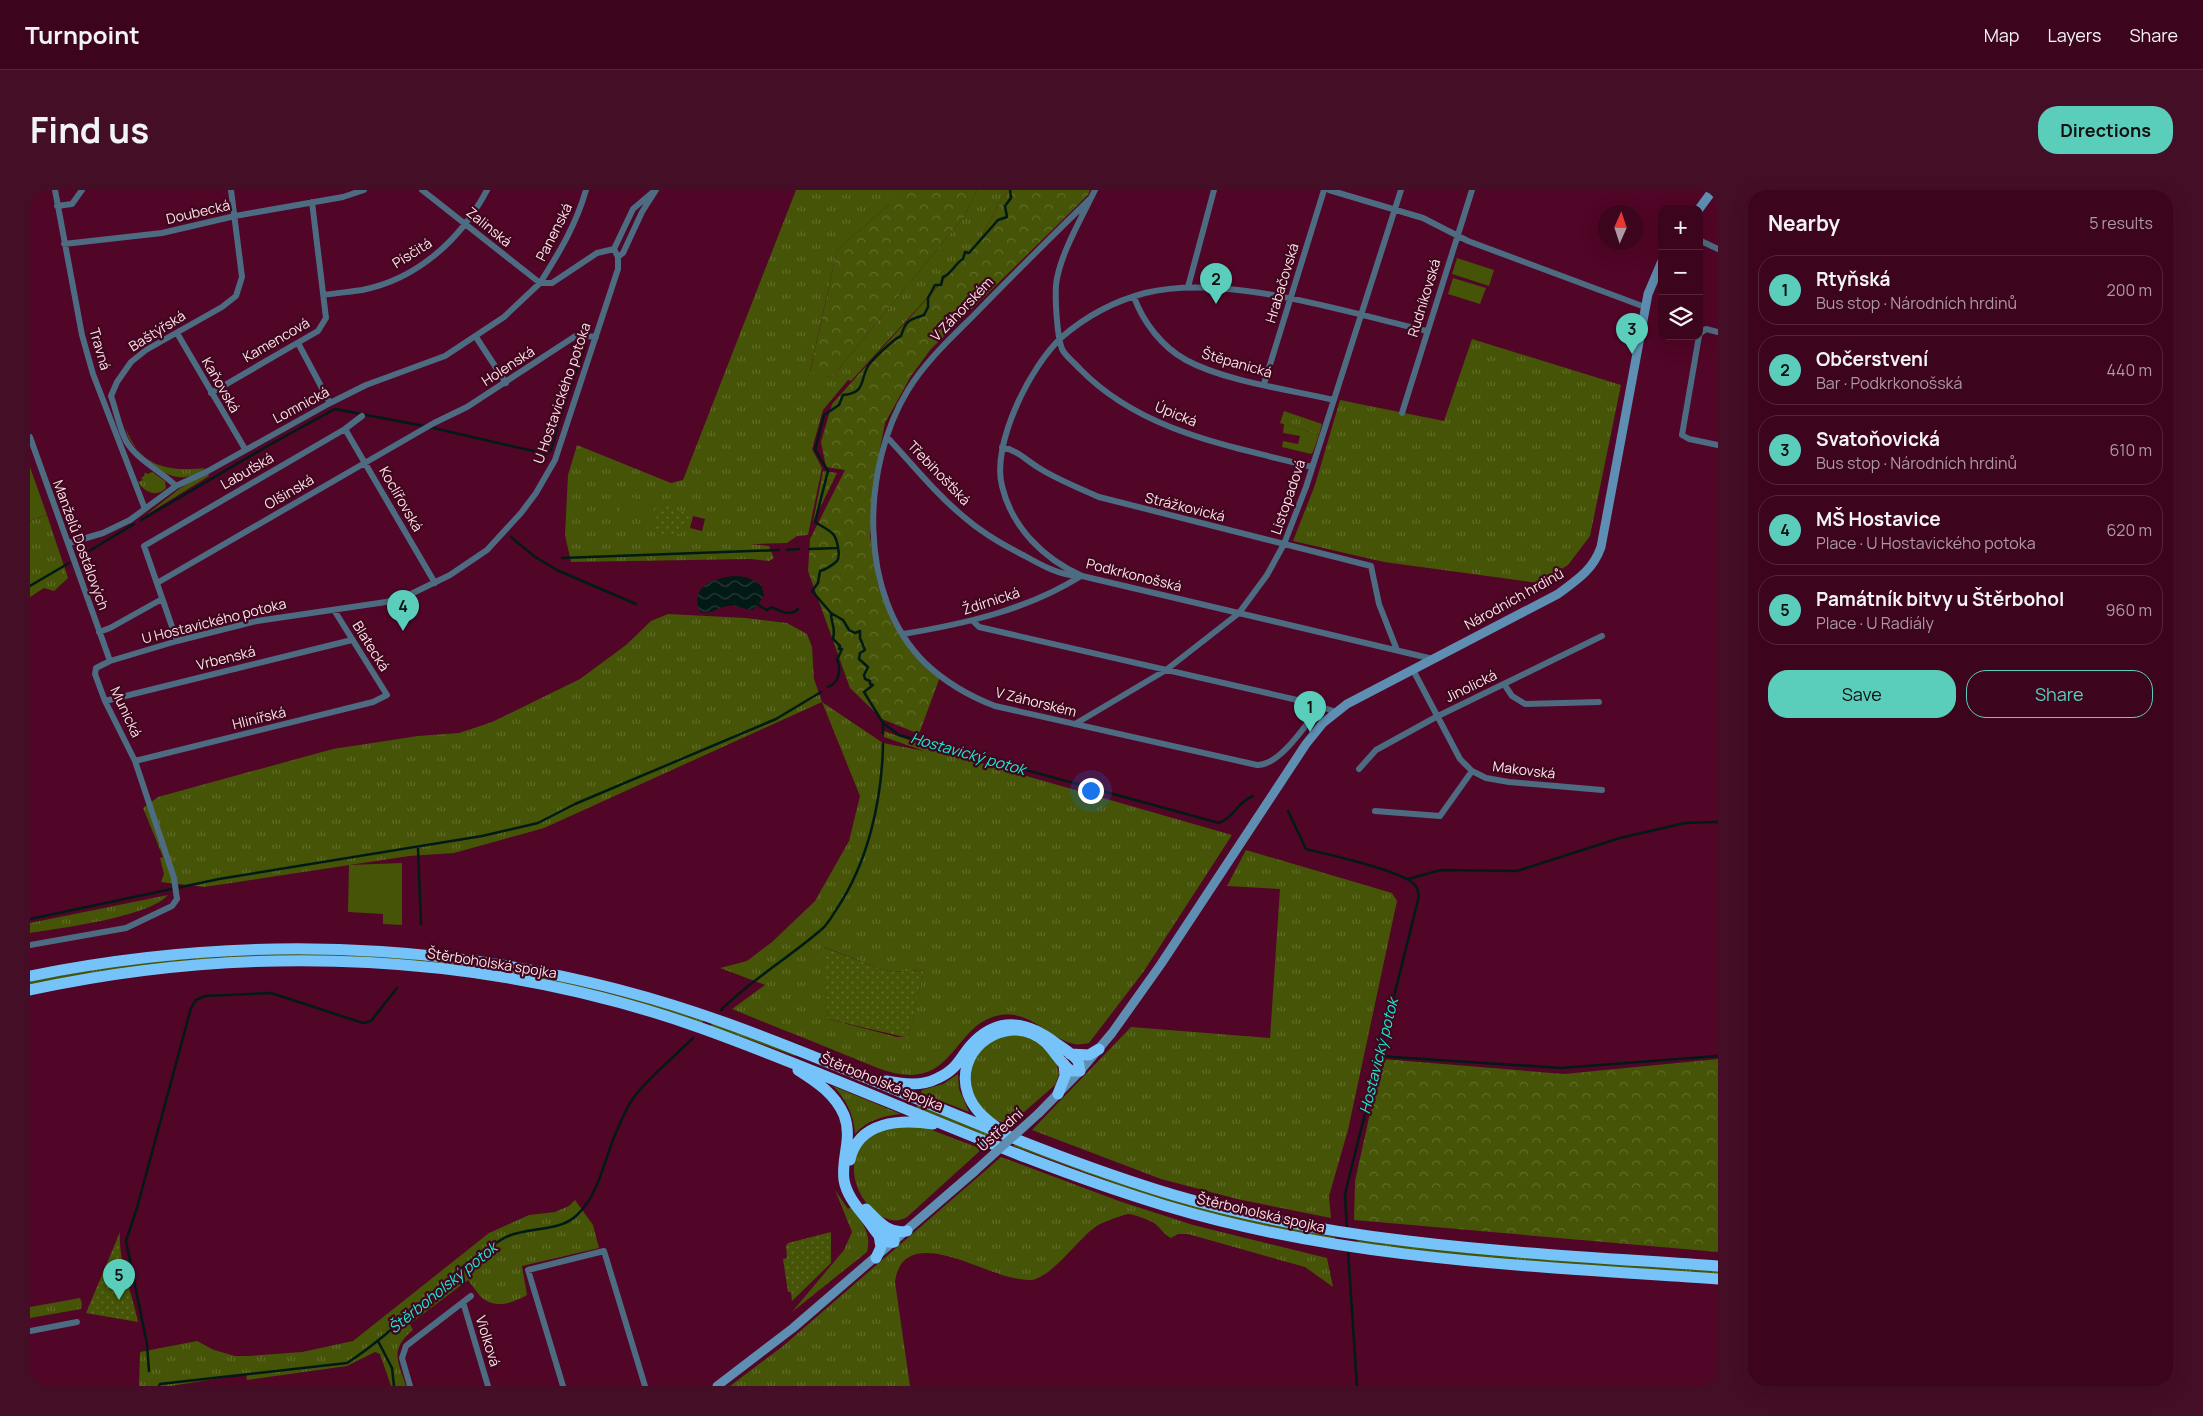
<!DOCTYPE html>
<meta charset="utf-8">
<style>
:root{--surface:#3d041d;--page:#440e26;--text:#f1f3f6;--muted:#ad98a4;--line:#56253b;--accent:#5bcebb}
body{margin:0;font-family:Manrope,sans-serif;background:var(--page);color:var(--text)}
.controls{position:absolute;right:15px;top:15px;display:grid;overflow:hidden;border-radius:10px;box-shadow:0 5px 20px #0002}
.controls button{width:45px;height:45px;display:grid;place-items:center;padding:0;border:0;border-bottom:1px solid var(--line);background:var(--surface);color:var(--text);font:25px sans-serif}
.compass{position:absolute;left:1568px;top:15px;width:45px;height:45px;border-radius:50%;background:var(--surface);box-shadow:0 5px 20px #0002;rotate:3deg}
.you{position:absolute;left:1060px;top:600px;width:18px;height:18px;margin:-12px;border:4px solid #fff;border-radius:50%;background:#1a73e8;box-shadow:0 0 0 8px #1a73e833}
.badge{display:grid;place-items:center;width:32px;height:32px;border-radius:50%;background:var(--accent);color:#111;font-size:16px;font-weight:700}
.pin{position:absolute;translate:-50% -41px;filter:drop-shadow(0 1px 2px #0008)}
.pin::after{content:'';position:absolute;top:26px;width:18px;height:15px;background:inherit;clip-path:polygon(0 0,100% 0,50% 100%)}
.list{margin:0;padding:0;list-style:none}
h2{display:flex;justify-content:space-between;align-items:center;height:65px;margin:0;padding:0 20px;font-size:21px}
h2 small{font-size:16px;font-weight:400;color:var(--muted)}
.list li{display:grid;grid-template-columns:32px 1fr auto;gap:15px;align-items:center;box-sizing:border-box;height:70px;margin:0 10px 10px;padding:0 10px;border:1px solid var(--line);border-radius:20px}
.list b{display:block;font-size:19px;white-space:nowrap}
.list p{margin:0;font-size:16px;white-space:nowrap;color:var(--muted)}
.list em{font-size:16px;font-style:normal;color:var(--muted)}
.actions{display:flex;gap:10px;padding:15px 20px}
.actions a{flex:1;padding:11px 0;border:1px solid var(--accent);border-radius:20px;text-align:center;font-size:18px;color:var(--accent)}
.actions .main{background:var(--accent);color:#111}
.icon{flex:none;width:28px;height:28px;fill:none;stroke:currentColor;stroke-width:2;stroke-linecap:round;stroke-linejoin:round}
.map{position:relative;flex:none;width:1688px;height:1196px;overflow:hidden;border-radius:20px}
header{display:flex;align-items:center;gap:30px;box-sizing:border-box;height:70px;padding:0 25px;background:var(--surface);border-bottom:1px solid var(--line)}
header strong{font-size:24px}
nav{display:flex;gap:28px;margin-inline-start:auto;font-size:18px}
.intro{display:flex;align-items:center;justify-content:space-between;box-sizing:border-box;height:120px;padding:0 30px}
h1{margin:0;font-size:35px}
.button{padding:12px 22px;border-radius:20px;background:var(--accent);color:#111;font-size:18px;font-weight:700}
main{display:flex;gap:30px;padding:0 30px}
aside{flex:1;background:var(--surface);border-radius:20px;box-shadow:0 5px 20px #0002}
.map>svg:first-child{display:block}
</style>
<header>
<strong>Turnpoint</strong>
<nav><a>Map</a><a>Layers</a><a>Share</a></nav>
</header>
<div class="intro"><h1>Find us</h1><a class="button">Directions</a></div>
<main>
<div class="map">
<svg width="1688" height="1196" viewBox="0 0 1688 1196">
<defs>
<pattern id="grass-tufts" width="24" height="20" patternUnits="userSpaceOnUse" patternTransform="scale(1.25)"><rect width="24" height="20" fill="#455406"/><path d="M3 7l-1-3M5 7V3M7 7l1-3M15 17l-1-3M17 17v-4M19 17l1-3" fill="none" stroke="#616c2a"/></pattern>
<pattern id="forest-crowns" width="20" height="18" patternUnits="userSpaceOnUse" patternTransform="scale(1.25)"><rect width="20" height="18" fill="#455406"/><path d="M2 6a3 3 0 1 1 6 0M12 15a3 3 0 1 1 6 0" fill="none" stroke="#616c2a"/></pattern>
<pattern id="park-dots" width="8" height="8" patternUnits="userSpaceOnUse" patternTransform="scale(1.25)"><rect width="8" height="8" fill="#455406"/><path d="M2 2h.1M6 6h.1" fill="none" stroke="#616c2a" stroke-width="1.8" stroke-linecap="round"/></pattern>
<pattern id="water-waves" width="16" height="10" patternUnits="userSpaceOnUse" patternTransform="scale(1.25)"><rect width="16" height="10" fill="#021a16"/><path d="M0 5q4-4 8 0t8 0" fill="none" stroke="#283b38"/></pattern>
</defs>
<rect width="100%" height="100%" fill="#510527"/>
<!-- grass -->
<path fill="url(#grass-tufts)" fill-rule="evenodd" d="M766 0H860V14L807 60 780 181 801 188 934 27 947 0H977L949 51 821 191 818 190 793 220 782 259 792 278 778 345 767 346 757 353 721 354 739 356 744 368 739 371 721 369 541 372 535 345 538 285 547 255 641 293 653 290ZM663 326 675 329 672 341 660 338Z
M1442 149 1591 195 1560 346 1538 375 1509 393 1354 372 1263 351 1285 295 1310 210 1414 231Z
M1254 221 1292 234 1289 245 1250 233Z
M96 239C111 277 138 282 175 278 150 297 132 284 113 265 105 257 97 250 96 239Z
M115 282 117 284 122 282 135 291 136 298C127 308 114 302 108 292L113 290 111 288 114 286Z
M177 282 179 286 116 325 149 299Z
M17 325 38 388 24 401 14 398 0 407V331Z
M638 424 716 428 757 433 777 444 782 457 784 489 792 512 853 553 894 561 854 547V541L909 561 1202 645 1114 781 1059 853C1054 854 1048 855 1044 854 1018 848 1002 821 971 825 937 830 929 865 902 880 896 883 886 885 880 885 859 885 837 873 818 866 780 850 741 835 702 819L735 795 690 778 717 771 742 752 785 711 819 651 830 606 792 512 514 638 424 663 379 666 174 697 131 692 134 684 130 668 133 667 113 618 128 607 303 559 388 546 429 543 462 532 550 489 596 455 621 431ZM794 757 846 777 862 782 894 780 878 847H867L798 829Z
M1216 660 1362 703 1367 711 1318 940 1299 1006 1301 1028 1207 1009 1131 989 1002 940 1101 837 1240 848 1250 699 1197 696Z
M138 705C119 727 31 738 0 743V733Z
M228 763C279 764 330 763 380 768 480 776 579 800 674 830L672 833 615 816 319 767 228 766 164 770 72 781 0 795V791L104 773Z
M683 833 765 864V866L680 836Z
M994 845 1011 853 1027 875 1029 884 1025 895 979 935C965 930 953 924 945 910 932 888 944 858 967 848 974 844 986 846 994 845Z
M928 884 929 899 939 922 891 903 892 900 913 894Z
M803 896 871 924C853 926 837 930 825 944 824 925 816 909 803 896Z
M887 914 968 946 964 949 887 918Z
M891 936 952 959 877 1027C844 1048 790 966 853 939 863 935 880 937 891 936Z
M986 953 1264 1039 1305 1047V1050L1185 1025 1102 1000 983 956Z
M971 967 1089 1011 1163 1035 1297 1068 1303 1097 1275 1077 1158 1044H1148L1141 1048C1134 1045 1131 1038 1124 1033 1119 1030 1106 1025 1099 1024 1095 1024 1089 1027 1085 1028 1078 1031 1070 1033 1064 1038 1047 1050 1018 1093 997 1090 987 1089 976 1087 967 1083 937 1074 872 1038 865 1092L880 1196H700L753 1156Z
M805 1000 818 1019 821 1017C832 1032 842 1043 837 1062L762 1122 814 1060 822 1042Z
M545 1010 563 1035 569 1058 492 1076 497 1105C483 1113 464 1120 450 1106 446 1101 442 1095 438 1090L380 1134 383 1140C359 1160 368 1170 376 1196H361L350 1164 345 1162 317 1176 217 1190 216 1184 141 1196H109L110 1162 167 1151 184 1160 205 1166H219L272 1162 323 1151 459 1043 499 1025 525 1022 539 1016Z
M1327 1050 1445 1063 1688 1081V1085L1478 1070 1328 1054Z
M50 1108 52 1113 51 1119 0 1128V1117Z"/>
<!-- forest -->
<path fill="url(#forest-crowns)" d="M860 0H947L934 27 801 188 780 182 807 60 860 14Z
M977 0H1060L1058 5 901 159 881 186 855 233 844 289 840 346 848 395 870 445 910 487 889 544 852 529 820 498 778 381 780 349 815 280 796 277 791 252 802 214 949 51Z
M1352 869 1534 884 1688 869V1062L1324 1030 1325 991Z"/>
<!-- park -->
<path fill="url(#park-dots)" d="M793 281 807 283 783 332Z
M632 314 660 325 652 343 638 346 621 340Z
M793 757 846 777 862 782 894 780 878 848 798 829Z
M90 1042C88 1072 102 1102 108 1132L56 1123Z
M801 1042V1073L762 1111 761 1102H758L753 1069 757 1068 756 1056 758 1053Z"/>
<!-- garden -->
<path fill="#455406" d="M1427 68 1464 80 1459 96 1422 84Z
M1423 88 1456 98 1450 114 1418 104Z
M1254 234 1289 245 1283 262 1281 264 1252 257 1253 251 1268 254 1270 246 1253 243Z
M0 277 17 325 0 331Z
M596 305 625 317 618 333 589 321Z
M372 673V735L353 734V724L318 722 319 675Z"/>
<!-- water -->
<path fill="url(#water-waves)" d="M705 386 716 387 731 394 734 405 727 416 722 420C713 419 706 415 697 416 687 417 682 425 670 422 659 396 684 388 705 386Z"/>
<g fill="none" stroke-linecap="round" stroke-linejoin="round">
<!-- stream -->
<path stroke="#021a16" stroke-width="2.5" d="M980 0 981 8 975 16 977 27 968 30 939 63 935 62 933 69C925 73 922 84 913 87L911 95H905L898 108V117L894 125C880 130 876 129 871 146 865 148 839 172 837 178 830 192 835 203 813 205L809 215 794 225 785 260 798 281 785 332C791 336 798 339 803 344 807 348 811 366 807 371 803 375 795 380 790 381L788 393 782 401 801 423 813 430 819 440 825 443 830 441V448L835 460 830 463 829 469 838 477 834 485 835 489 840 491V494L843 495 834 502 853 533 869 545 1189 633C1205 627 1207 612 1223 606
M399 237 516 264 521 260 530 228 555 156
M111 330 241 254 305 219 394 236
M481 347 505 367 529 381 606 414
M779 359 807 358
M757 360 769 359
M51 366 104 334
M532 368 749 360
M0 396 39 373
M725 413 737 420 742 417C750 421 760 427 768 419
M798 497C810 493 811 478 807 470L812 459H809L810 456 803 449C806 436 801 435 801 423
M853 543V534
M1258 621 1276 659C1296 664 1374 681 1385 695 1387 697 1388 702 1389 706L1315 1004 1317 1040
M388 658 391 734
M1378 689 1411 680 1487 681 1590 648 1655 633 1688 632
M0 729 189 689 452 646 508 633 545 614 746 529 791 502
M691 820C722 789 760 767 792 739 798 734 802 726 806 720 838 673 852 610 853 554
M1350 857 1356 866 1363 867 1531 878 1688 866
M1318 1060 1327 1196
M348 1151 362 1178 364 1196
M119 1181 117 1154 96 1051 107 1018 161 818 166 810 175 806 241 803 333 833 341 831 367 798
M129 1196 130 1194 317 1173C373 1137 416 1082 474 1048 496 1036 527 1043 546 1026 571 1003 574 967 588 938 593 926 600 911 608 902 624 883 645 866 663 848"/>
<!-- street -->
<path stroke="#4d6b81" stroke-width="6" d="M25 0 52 145 63 184 115 319
M392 0 510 93C529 63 546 35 556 0
M1065 0C1052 27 1029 66 1026 95 1025 110 1027 146 1032 159 1035 166 1045 173 1050 179 1111 242 1201 256 1282 277
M1299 0 1393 28 1438 51 1615 117
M1061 8C1021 47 982 86 943 126 920 149 895 172 878 200 831 277 827 406 895 473 915 492 939 506 965 516L1227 575C1250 576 1276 534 1290 517
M27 16 42 14 52 0
M1669 50 1688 59
M34 54 132 43 205 26 313 7 334 0
M584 59 603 19 623 2
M588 67 593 63 612 22 626 0
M1158 97 1184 0
M294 105C306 103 319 102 332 100 388 89 431 49 457 0
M1104 107C1113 132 1132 157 1156 170 1194 191 1261 200 1304 210
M1397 141C1315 122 1197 83 1115 103 1085 111 1055 127 1032 147 1001 175 961 254 972 296 982 338 1014 369 1052 386L1403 469
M147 143 215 259
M1669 144 1676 139 1688 142
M1669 146 1652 245 1659 249 1688 255
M446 147 476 193
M268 153 300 213
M1234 194 1294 0
M181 203 288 141 296 128 282 12
M1372 223 1442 0
M315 239 405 393
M0 247 80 471
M857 247C882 274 905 303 934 327 952 343 973 355 995 366 1011 375 1029 385 1048 386
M972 257C987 260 996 270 1009 278 1028 290 1049 298 1069 307L1341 376 1349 414 1367 460
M146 296C131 281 107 270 96 251 89 237 86 220 81 206L87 192 101 172 116 160 192 117 206 106 212 87 201 0
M39 353 73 343 100 330 146 296 178 281 300 213 336 195 415 166 474 127 510 93H522L567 63 584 59
M127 393 404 233 437 217 547 145 566 147
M943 431 949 437 1276 512 1306 522
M69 442 80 438 132 409
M873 444C934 434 997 420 1051 386
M147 451 114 356 315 239 332 226
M1383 480 1430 569 1442 581 1456 588 1479 592 1572 600
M1474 494 1482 506 1495 514 1569 512
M75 511 322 450
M1045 534 1136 480 1209 423 1237 385 1254 354 1276 297 1371 0
M105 571 343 512 357 505 304 420
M1329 579 1346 560 1406 527 1572 446
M1345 621 1410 626 1442 581
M0 755 96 738 142 716 147 709 144 688 105 571 75 511 65 484 66 478 80 471 147 451 227 431 356 412 383 403 420 385 457 360 491 323 506 303 525 270 588 79V67L584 59
M433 1112 458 1196
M0 1141 47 1132
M380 1196 372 1168 376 1156 441 1106
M533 1196 498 1080 574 1061 615 1196"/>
<!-- secondary -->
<path stroke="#5e8eb1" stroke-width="9" d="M1669 19 1683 0
M1009 923 1050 881 1082 843 1131 774 1276 554 1293 533 1317 514 1528 404C1547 390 1563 380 1571 357L1618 104 1632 71
M687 1196 763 1138 945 981"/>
<!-- highway -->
<path stroke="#76c3f9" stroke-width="11" d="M0 786C232 739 472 752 696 833 846 887 991 959 1144 1005 1321 1057 1505 1063 1688 1076
M0 800C221 752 458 762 671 838 827 894 977 968 1136 1016 1315 1070 1502 1076 1688 1089
M1040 864 1059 865 1069 859
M768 880C787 892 805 904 814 925 823 948 811 967 814 990 817 1008 831 1021 841 1035 847 1043 853 1054 864 1052V1047L857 1039
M856 891C873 894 891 897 908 888 931 877 930 865 945 851 972 825 1001 834 1027 854 1034 859 1043 864 1048 871L1050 881H1041C1026 870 1021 851 1003 844 966 828 924 864 938 904 943 918 953 927 965 936
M1028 904 1035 886 1034 874
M820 970C828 931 871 929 903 934
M836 1019C848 1031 859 1045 877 1041
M846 1068 851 1057 849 1045"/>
<!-- secondary-bridge -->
<path stroke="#5e8eb1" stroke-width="9" d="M945 981 1009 923"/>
</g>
<g text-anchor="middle" stroke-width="4.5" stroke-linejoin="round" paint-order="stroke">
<!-- street labels -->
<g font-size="14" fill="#ffe2e9" stroke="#3f071e">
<text transform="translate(168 22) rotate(-13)" y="5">Doubecká</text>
<text transform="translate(459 37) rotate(39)" y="5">Zalinská</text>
<text transform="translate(524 42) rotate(-63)" y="5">Panenská</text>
<text transform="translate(382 63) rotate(-32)" y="5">Písčitá</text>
<text transform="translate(1252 93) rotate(-73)" y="5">Hrabačovská</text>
<text transform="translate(1394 108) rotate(-73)" y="5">Rudníkovská</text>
<text transform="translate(932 119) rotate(-46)" y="5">V Záhorském</text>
<text transform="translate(127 141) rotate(-32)" y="5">Baštýřská</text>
<text transform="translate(246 150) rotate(-30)" y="5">Kamencová</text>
<text transform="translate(70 159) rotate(74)" y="5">Travná</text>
<text transform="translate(1207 173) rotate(16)" y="5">Štěpanická</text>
<text transform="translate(478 176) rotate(-33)" y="5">Holenská</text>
<text transform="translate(191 195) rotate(60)" y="5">Kaňovská</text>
<text transform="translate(532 203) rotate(-71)" y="5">U Hostavického potoka</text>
<text transform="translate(271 215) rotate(-28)" y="5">Lomnická</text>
<text transform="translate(1146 224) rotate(22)" y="5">Úpická</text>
<text transform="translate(217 281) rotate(-30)" y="5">Labuťská</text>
<text transform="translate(909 283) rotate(46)" y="5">Třebihošťská</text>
<text transform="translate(259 302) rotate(-30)" y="5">Olšinská</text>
<text transform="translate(1258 307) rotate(-71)" y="5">Listopadová</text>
<text transform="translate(371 309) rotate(60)" y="5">Koclířovská</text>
<text transform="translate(1155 317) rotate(14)" y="5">Strážkovická</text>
<text transform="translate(51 355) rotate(70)" y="5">Manželů Dostálových</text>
<text transform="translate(1104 385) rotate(14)" y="5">Podkrkonošská</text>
<text transform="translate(1484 409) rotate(-29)" y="5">Národních hrdinů</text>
<text transform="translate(961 411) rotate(-18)" y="5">Ždírnická</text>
<text transform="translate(184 431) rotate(-14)" y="5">U Hostavického potoka</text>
<text transform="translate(341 456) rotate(58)" y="5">Blatecká</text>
<text transform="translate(196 468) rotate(-14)" y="5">Vrbenská</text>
<text transform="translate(1441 496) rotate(-26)" y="5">Jinolická</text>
<text transform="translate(1006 512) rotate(14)" y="5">V Záhorském</text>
<text transform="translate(96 522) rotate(65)" y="5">Munická</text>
<text transform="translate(229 528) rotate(-14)" y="5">Hlinířská</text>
<text transform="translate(1494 580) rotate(7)" y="5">Makovská</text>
<text transform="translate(462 773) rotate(9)" y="5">Štěrboholská spojka</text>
<text transform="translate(852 892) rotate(22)" y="5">Štěrboholská spojka</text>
<text transform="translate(970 940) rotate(-42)" y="5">Ústřední</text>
<text transform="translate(1231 1023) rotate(13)" y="5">Štěrboholská spojka</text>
<text transform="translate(458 1151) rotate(73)" y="5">Violková</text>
</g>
<!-- water labels -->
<g font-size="15" font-style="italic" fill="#16eed4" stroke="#3f071e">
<text transform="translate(938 564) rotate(16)" y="5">Hostavický potok</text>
<text transform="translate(1349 866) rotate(-76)" y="5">Hostavický potok</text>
<text transform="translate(413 1098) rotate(-39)" y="5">Štěrboholský potok</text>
</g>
</g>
</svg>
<div class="controls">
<button>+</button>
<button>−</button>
<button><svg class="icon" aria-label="layers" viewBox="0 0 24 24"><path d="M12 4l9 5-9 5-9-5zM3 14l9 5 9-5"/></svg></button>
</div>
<svg class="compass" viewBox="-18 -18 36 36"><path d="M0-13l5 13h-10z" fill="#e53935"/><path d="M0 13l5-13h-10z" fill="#ad98a4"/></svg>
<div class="you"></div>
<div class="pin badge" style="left:1280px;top:542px">1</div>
<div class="pin badge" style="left:1186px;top:114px">2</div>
<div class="pin badge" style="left:1602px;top:164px">3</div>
<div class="pin badge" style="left:373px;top:441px">4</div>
<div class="pin badge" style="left:89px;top:1110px">5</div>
</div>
<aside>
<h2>Nearby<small>5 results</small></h2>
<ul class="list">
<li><span class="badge">1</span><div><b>Rtyňská</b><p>Bus stop · Národních hrdinů</p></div><em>200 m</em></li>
<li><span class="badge">2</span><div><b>Občerstvení</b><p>Bar · Podkrkonošská</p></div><em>440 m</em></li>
<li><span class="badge">3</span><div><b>Svatoňovická</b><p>Bus stop · Národních hrdinů</p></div><em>610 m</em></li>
<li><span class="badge">4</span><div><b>MŠ Hostavice</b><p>Place · U Hostavického potoka</p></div><em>620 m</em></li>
<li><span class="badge">5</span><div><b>Památník bitvy u Štěrbohol</b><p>Place · U Radiály</p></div><em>960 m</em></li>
</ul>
<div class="actions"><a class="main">Save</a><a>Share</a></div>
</aside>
</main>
